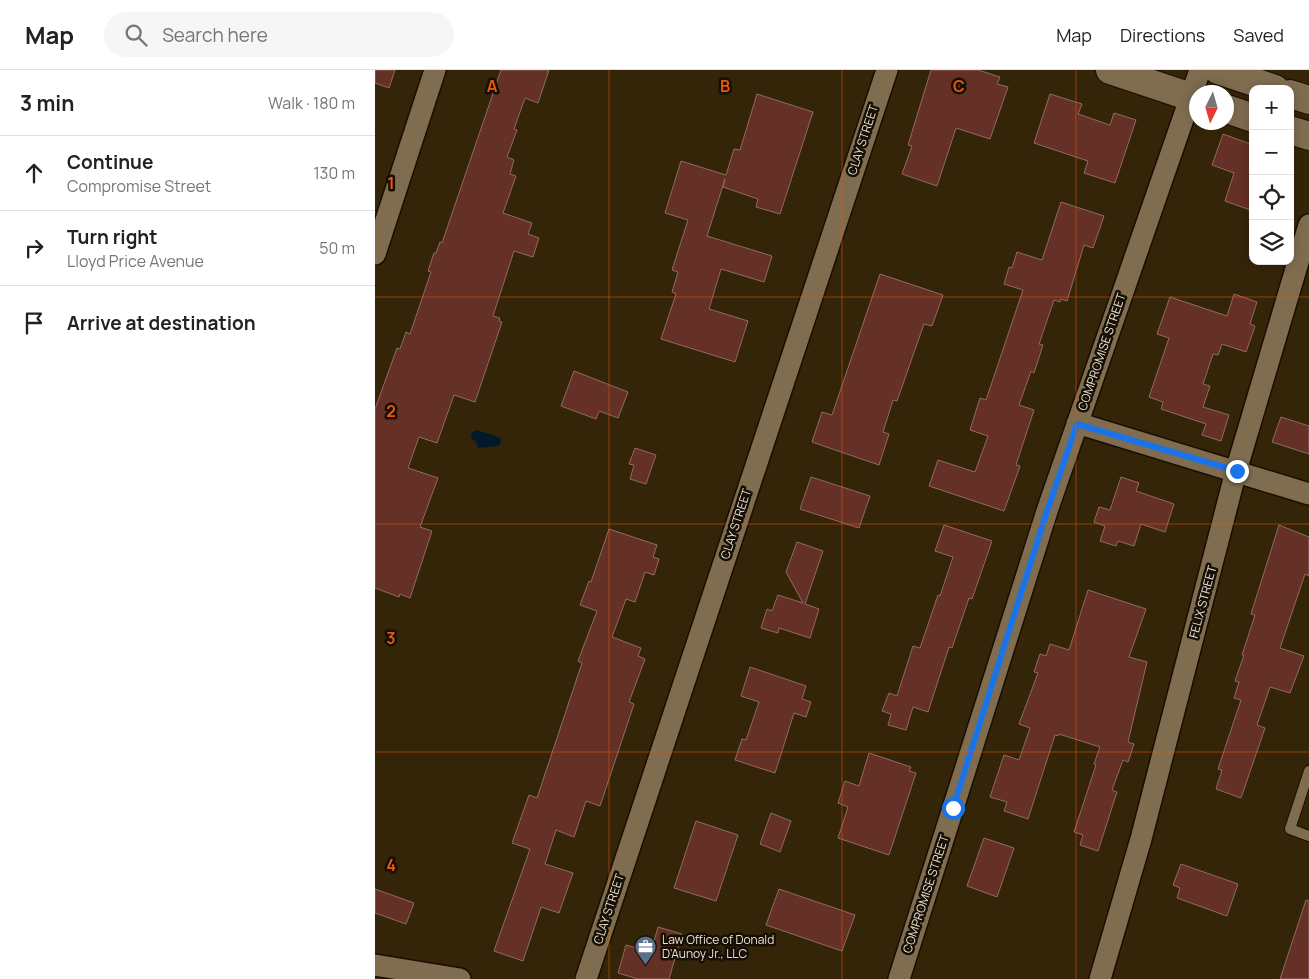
<!DOCTYPE html>
<meta charset="utf-8">
<style>
:root{--surface:#fff;--page:#f6f6f6;--text:#222;--muted:#767676;--line:#e0e0e0}
body{margin:0;font-family:Manrope,sans-serif;background:var(--page);color:var(--text)}
.controls{position:absolute;right:15px;top:15px;display:grid;overflow:hidden;border-radius:10px;box-shadow:0 2px 12px #0003}
.controls button{width:45px;height:45px;display:grid;place-items:center;padding:0;border:0;border-bottom:1px solid var(--line);background:var(--surface);color:var(--text);font:25px sans-serif}
.compass{position:absolute;left:814px;top:15px;width:45px;height:45px;border-radius:50%;background:var(--surface);box-shadow:0 2px 12px #0003;rotate:185deg}
.stop{position:absolute;width:15px;height:15px;margin:-11px;border:4px solid #1a73e8;border-radius:50%;background:#fff}
.stop.end{background:#1a73e8;border-color:#fff;box-shadow:0 1px 5px #0008}
.list{margin:0;padding:0;list-style:none}
h2{display:flex;justify-content:space-between;align-items:center;height:65px;margin:0;padding:0 20px;font-size:21px}
h2 small{font-size:16px;font-weight:400;color:var(--muted)}
.list li{display:grid;grid-template-columns:32px 1fr auto;gap:15px;align-items:center;box-sizing:border-box;height:75px;padding:0 20px;border-top:1px solid var(--line)}
.list b{display:block;font-size:19px;white-space:nowrap}
.list p{margin:0;font-size:16px;white-space:nowrap;color:var(--muted)}
.list em{font-size:16px;font-style:normal;color:var(--muted)}
.icon{flex:none;width:28px;height:28px;fill:none;stroke:currentColor;stroke-width:2;stroke-linecap:round;stroke-linejoin:round}
.map{position:relative;flex:none;width:934px;height:909px;overflow:hidden}
header{display:flex;align-items:center;gap:30px;box-sizing:border-box;height:70px;padding:0 25px;background:var(--surface);border-bottom:1px solid var(--line)}
header strong{font-size:24px}
nav{display:flex;gap:28px;margin-inline-start:auto;font-size:18px}
.search{width:350px;height:45px;background:var(--page);display:flex;align-items:center;gap:12px;box-sizing:border-box;padding:0 18px;border-radius:28px;color:var(--muted);font-size:19px}
main{display:flex}
aside{flex:1;background:var(--surface)}
.map>svg:first-child{display:block}
</style>
<header>
<strong>Map</strong>
<div class="search"><svg class="icon" aria-label="search" viewBox="0 0 24 24"><circle cx="10" cy="10" r="6"/><path d="M15 15l6 6"/></svg>Search here</div>
<nav><a>Map</a><a>Directions</a><a>Saved</a></nav>
</header>
<main>
<aside>
<h2>3 min<small>Walk · 180 m</small></h2>
<ul class="list">
<li><svg class="icon" aria-label="ahead" viewBox="0 0 24 24"><path d="M12 20V5M6 11l6-6 6 6"/></svg><div><b>Continue</b><p>Compromise Street</p></div><em>130 m</em></li>
<li><svg class="icon" aria-label="right" viewBox="0 0 24 24"><path d="M7 20v-9h11M14 6l5 5-5 5"/></svg><div><b>Turn right</b><p>Lloyd Price Avenue</p></div><em>50 m</em></li>
<li><svg class="icon" aria-label="arrive" viewBox="0 0 24 24"><path d="M6 21V4h12l-3 4 3 4H6"/></svg><div><b>Arrive at destination</b></div></li>
</ul>
</aside>
<div class="map">
<svg width="934" height="909" viewBox="0 0 934 909">
<rect width="100%" height="100%" fill="#352508"/>
<!-- water -->
<path fill="#011a2b" d="M102 360C109 363 119 364 125 368L126 373 123 376 103 378 101 372 96 368 97 362Z"/>
<!-- building -->
<path fill="#653025" stroke="#8f6b63" d="M0 0H20L14 18 0 13Z
M126 0H174L163 33 150 28 139 59 142 60 132 87 139 90 135 104 141 106 128 143 157 153 153 164 164 168 158 187 139 181 118 246 125 248 124 251 127 252 100 332 79 325 62 373 44 367 33 398 63 408 45 457 57 461 35 528 25 524 24 527 0 518V339L22 278 25 279 31 262 35 264 56 202 53 201 59 183H61L65 172 67 173Z
M556 0H603L625 7 622 14 633 17 615 69 581 58 562 116 527 104 537 76 533 75Z
M382 24 438 42 405 144 381 137 383 129 348 117 350 109 332 166 397 186 389 212 346 199 334 239 373 251 360 292 286 269 301 224 297 222 303 202 297 200 313 150 290 143 306 91 351 105 359 79 365 80Z
M675 24 707 34 703 44 735 55 739 43 761 50 740 113 709 103 713 91 659 73Z
M848 64 878 75V141L850 131 859 103 837 95Z
M686 132 729 146 718 178 709 175 692 231 686 229 685 232 679 230 664 274 668 275 659 303 656 301 644 335 659 340 641 395 645 396 629 441 554 416 563 390 600 402 613 366 595 360 605 328 611 330 648 220 629 214 634 197 637 198 642 182 667 190Z
M505 204 568 225 557 256 549 254 522 331 518 330 508 362 514 364 504 395 437 372 447 342 457 345Z
M859 224 882 232 875 254 880 256 871 282 847 274 843 285 838 284 828 314 835 316 828 337 854 345 846 371 827 365 831 354 786 339 788 332 774 327 794 268 782 264 795 227 852 246Z
M199 301 253 322 243 348 224 341 221 349 186 336Z
M906 347 934 356V384L897 372Z
M260 378 281 385 271 414 255 409 259 395 254 394Z
M436 407 495 426 484 458 425 439Z
M746 407 764 413 761 421 799 434 790 462 766 454 759 476 743 471 741 476 725 471 730 456 719 452 724 437 735 440Z
M569 455 617 471 597 529 594 528 577 578 574 577 553 642 538 637 531 660 513 655 516 644 507 641 514 623 522 626 538 576 545 578 563 525 565 526 578 487 560 481Z
M904 455 934 467V506L930 504 905 578 929 586 915 623 895 617 882 655 890 658 866 728 841 719 847 700 843 699 866 630 859 628 864 612 860 611 869 585H867L880 545 876 544Z
M234 459 282 475 278 487 284 489 279 505 270 502 260 532 251 529 237 567 266 578 263 586 270 589 254 632 259 634 225 736 211 731 199 767 181 760 170 794 198 803 184 843 166 837 148 891 119 881 155 779 137 773 154 725 162 728 207 593 203 591 222 541 205 535 214 511 216 512Z
M422 472 448 481 430 534 444 539 435 568 404 558 403 563 386 558 392 539 397 541 403 525 428 533 411 502Z
M713 520 771 539 754 587 772 592 753 672 759 674 753 692 748 690 737 720 742 722 723 781 705 775 708 765 699 762 721 695 719 694 725 677 684 664 683 666 680 665 653 749 629 741 632 732 615 727 629 685 644 690 655 658 644 654 663 603 659 602 665 584 671 586 675 574 694 580Z
M375 597 431 616 427 629 436 632 431 647 419 643 400 703 360 690 367 669 371 670 384 632 366 626Z
M494 683 536 697 534 701 541 703 514 785 463 768 473 737 463 733 470 711 484 716Z
M396 743 416 751 405 782 385 774Z
M321 751 363 765 341 831 299 818Z
M609 768 639 778 622 827 592 816Z
M806 794 863 814 852 846 802 828 805 818 798 815Z
M0 819 39 833 31 854 0 843Z
M404 819 480 845 467 881 391 855Z
M931 830 934 831V909H905Z
M283 857 307 864 294 909H263L243 903 251 875 276 882Z"/>
<g fill="none" stroke-linecap="round" stroke-linejoin="round">
<defs>
<path id="service" d="M934 701 915 759 934 766"/>
<path id="minor" d="M0 184 60 0
M702 353 934 424
M0 895 85 909
M211 909 512 0
M524 909 672 441 825 0
M725 909 766 769 861 401 934 155"/>
<path id="secondary" d="M735 0 822 29
M843 0 900 19
M915 24 934 30
M852 39 878 48
M915 60 934 66"/>
</defs>
<!-- service casing -->
<use href="#service" stroke="#1a0e00" stroke-width="12"/>
<!-- minor casing -->
<use href="#minor" stroke="#1a0e00" stroke-width="24"/>
<!-- secondary casing -->
<use href="#secondary" stroke="#1a0e00" stroke-width="30"/>
<!-- service -->
<use href="#service" stroke="#806d50" stroke-width="10"/>
<!-- minor -->
<use href="#minor" stroke="#806d50" stroke-width="21"/>
<!-- secondary -->
<use href="#secondary" stroke="#806d50" stroke-width="28"/>
</g>
<g fill="none" stroke-linecap="round" stroke-linejoin="round">
<!-- route -->
<path stroke="#1a73e8" stroke-width="6" d="M578 738 672 441 702 354 862 401"/>
</g>
<!-- grid -->
<path fill="none" stroke="#e8590c" stroke-width="1" stroke-opacity="0.55" d="M234 0V909M467 0V909M701 0V909M0 227H934M0 454H934M0 682H934"/>
<!-- icons -->
<defs>
<symbol id="office-pin" viewBox="-11 -11 22 30"><path d="M0 17L-7.5 6A9.5 9.5 0 1 1 7.5 6Z" fill="#5c6f8a" stroke="#160f05"/><path d="M-6-3h4V-5.5h4V-3h4V5H-6ZM-1-4.5V-3h2v-1.5ZM-6 0V1H6V0Z" fill="#fff"/></symbol>
</defs>
<g fill-rule="evenodd">
<use href="#office-pin" x="258" y="864" width="25" height="34"/>
</g>
<g text-anchor="middle" stroke-width="5" stroke-linejoin="round" paint-order="stroke">
<!-- street labels -->
<g font-size="12" fill="#ebe0d0" stroke="#160f05">
<text transform="translate(488 70) rotate(-72)" y="4">CLAY STREET</text>
<text transform="translate(727 282) rotate(-71)" y="4">COMPROMISE STREET</text>
<text transform="translate(361 454) rotate(-72)" y="4">CLAY STREET</text>
<text transform="translate(828 532) rotate(-75)" y="4">FELIX STREET</text>
<text transform="translate(551 824) rotate(-72)" y="4">COMPROMISE STREET</text>
<text transform="translate(234 839) rotate(-72)" y="4">CLAY STREET</text>
</g>
<!-- poi labels -->
<g font-size="12" fill="#ebe0d0" stroke="#160f05" text-anchor="start">
<text x="287" y="874">Law Office of Donald<tspan x="287" dy="14">D'Aunoy Jr., LLC</tspan></text>
</g>
</g>
<g font-size="16" text-anchor="middle" font-weight="bold" fill="#e8590c" stroke="#160f05" stroke-width="5" stroke-linejoin="round" paint-order="stroke">
<text x="117" y="22">A</text>
<text x="350" y="22">B</text>
<text x="584" y="22">C</text>
<text x="16" y="119">1</text>
<text x="16" y="347">2</text>
<text x="16" y="574">3</text>
<text x="16" y="801">4</text>
</g>
</svg>
<div class="controls">
<button>+</button>
<button>−</button>
<button><svg class="icon" aria-label="locate" viewBox="0 0 24 24"><circle cx="12" cy="12" r="6"/><path d="M12 2v4M12 18v4M2 12h4M18 12h4"/></svg></button>
<button><svg class="icon" aria-label="layers" viewBox="0 0 24 24"><path d="M12 4l9 5-9 5-9-5zM3 14l9 5 9-5"/></svg></button>
</div>
<svg class="compass" viewBox="-18 -18 36 36"><path d="M0-13l5 13h-10z" fill="#e53935"/><path d="M0 13l5-13h-10z" fill="#767676"/></svg>
<div class="stop" style="left:578px;top:738px"></div>
<div class="stop end" style="left:862px;top:401px"></div>
</div>
</main>
